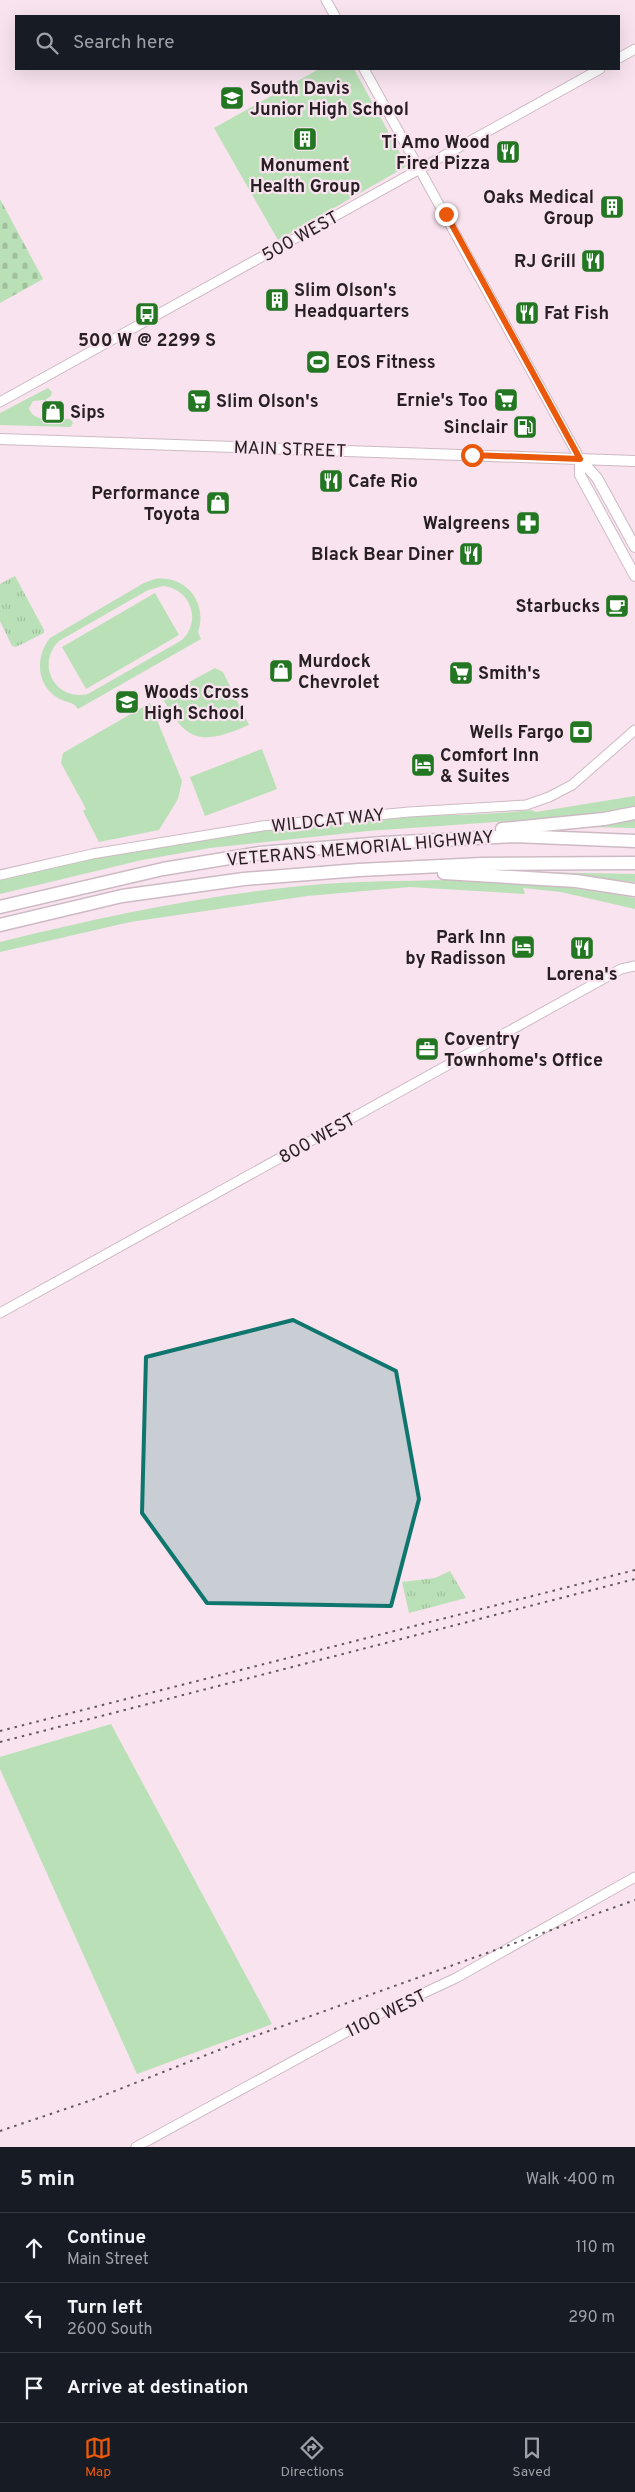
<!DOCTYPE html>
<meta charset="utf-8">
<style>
:root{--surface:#171b24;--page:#20242c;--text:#f1f3f6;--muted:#9ea1a6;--line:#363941;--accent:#ea580c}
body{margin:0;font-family:Overpass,sans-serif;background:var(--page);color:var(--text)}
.stop{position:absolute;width:15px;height:15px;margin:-11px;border:4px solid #ea580c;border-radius:50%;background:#fff}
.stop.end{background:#ea580c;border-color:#fff;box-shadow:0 1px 5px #0008}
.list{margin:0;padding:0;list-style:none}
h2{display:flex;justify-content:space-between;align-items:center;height:65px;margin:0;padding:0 20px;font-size:21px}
h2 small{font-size:16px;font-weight:400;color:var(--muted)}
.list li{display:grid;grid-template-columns:32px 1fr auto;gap:15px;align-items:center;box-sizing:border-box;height:70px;padding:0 20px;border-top:1px solid var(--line)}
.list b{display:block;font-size:19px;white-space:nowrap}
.list p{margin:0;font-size:16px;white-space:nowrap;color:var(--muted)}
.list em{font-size:16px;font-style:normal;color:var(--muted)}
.icon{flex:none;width:28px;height:28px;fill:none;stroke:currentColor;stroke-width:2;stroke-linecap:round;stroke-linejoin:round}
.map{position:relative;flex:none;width:635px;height:2147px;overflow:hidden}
.search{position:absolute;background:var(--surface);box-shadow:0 5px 20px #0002;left:15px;right:15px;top:15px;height:55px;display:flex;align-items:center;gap:12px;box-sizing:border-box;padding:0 18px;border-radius:0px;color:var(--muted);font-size:19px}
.sheet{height:275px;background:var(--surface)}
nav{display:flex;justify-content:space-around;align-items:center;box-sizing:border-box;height:70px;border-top:1px solid var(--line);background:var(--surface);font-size:14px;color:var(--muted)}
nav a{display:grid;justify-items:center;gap:2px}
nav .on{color:var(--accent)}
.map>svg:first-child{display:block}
</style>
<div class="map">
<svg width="635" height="2147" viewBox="0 0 635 2147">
<defs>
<pattern id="cemetery-stones" width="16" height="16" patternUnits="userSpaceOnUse" patternTransform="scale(1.25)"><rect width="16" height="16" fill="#bae0b7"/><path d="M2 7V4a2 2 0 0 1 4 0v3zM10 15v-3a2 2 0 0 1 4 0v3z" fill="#a0c09d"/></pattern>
<pattern id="park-tufts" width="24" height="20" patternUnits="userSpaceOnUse" patternTransform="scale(1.25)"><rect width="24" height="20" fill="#bae0b7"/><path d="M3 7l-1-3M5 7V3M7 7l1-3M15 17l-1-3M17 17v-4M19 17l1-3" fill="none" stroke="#a0c09d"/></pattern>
</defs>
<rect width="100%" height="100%" fill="#f8e3ee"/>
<!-- grass -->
<path fill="#bae0b7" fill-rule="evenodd" d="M319 69H354L407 166 278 240 214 128Z
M48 388 52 392 51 396 45 400 33 401 29 408C33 424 58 419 70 419L73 423 71 427 0 425V413Z
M155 579C186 575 208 603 198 632L201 639 78 709C73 701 66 703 58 698 36 685 35 657 50 638L144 583ZM163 586C191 589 202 621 182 640L88 694C56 702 35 665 59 641L148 590Z
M155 593 179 635 86 689 62 647Z
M215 668 223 672 249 725C202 745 187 744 162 697Z
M150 703 182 781 178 799 159 830 99 842 83 811 86 809 61 763 63 753Z
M262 749 277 789 205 816 190 777Z
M635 796V806L582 816 368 831 210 848 142 860 0 894V880C127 847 260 827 391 818 438 814 485 816 531 810L536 812Z
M635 818V828L586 827Z
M530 872 635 874V882Z
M446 880C510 881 572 886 635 898V909L561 892 523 888 525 894 410 887 307 896 130 922 0 952V942C106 916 215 893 324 884 364 881 405 881 446 880Z
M111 1724 272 2024 137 2074 0 1769V1757Z"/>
<!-- cemetery -->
<path fill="url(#cemetery-stones)" d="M0 199 43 279 0 303Z"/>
<!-- park -->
<path fill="url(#park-tufts)" d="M15 576 44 630V633L16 647 12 646 0 621V584Z
M450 1571 466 1598 409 1613 402 1582 435 1578Z"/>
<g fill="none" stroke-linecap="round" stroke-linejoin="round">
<defs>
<path id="secondary" d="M326 0 335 16
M619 58 635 49
M364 69 580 459
M0 402 600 69
M0 875 92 854 262 826 409 812 526 805 549 797 572 785 635 730
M0 1313 621 969 635 966
M136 2147 383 2012 456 1978 635 1877"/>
<path id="primary" d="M0 439 635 461
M580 459V475L635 576
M580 459 597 478 635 547"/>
<path id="highway" d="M502 829 604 819 635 813
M444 873 576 881 635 890
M0 907 163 869 260 853 383 843 514 836 635 841
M0 925 122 896 244 879 359 870 482 864 635 863"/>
</defs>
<!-- secondary casing -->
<use href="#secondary" stroke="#cebac4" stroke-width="11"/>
<!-- primary casing -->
<use href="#primary" stroke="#cebac4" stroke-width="12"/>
<!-- highway casing -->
<use href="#highway" stroke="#cebac4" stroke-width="15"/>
<!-- secondary -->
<use href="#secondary" stroke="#fff" stroke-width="9"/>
<!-- primary -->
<use href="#primary" stroke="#fff" stroke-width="10"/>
<!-- highway -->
<use href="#highway" stroke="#fff" stroke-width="12"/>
<!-- rail -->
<path stroke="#63575d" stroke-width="2" stroke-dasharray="2.5 5" stroke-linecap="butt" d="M0 1731 635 1570
M0 1742 635 1579
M0 2131 92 2100 252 2037 635 1900"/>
</g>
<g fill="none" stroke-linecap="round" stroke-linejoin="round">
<!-- route -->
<path stroke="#ea580c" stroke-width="6" d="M446 214 580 459 472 455"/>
</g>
<!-- marked area -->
<path fill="#0f766e" fill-opacity="0.2" stroke="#0f766e" stroke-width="4" stroke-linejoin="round" d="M293 1320 396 1371 419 1499 391 1606 207 1603 142 1513 146 1357Z"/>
<!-- icons -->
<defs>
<symbol id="school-square" viewBox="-11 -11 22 22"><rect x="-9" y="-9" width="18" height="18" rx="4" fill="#247722" stroke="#f8e3ee"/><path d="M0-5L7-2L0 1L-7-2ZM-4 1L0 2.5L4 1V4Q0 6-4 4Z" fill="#fff"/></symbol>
<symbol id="building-square" viewBox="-11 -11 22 22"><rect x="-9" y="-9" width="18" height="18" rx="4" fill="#247722" stroke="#f8e3ee"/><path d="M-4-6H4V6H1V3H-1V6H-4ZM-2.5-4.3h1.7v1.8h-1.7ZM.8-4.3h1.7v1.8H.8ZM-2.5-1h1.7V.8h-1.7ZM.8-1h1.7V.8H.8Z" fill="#fff"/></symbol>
<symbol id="restaurant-square" viewBox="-11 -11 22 22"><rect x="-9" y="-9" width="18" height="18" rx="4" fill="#247722" stroke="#f8e3ee"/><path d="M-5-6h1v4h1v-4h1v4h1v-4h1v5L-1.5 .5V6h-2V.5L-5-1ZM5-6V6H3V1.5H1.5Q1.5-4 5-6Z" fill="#fff"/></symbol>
<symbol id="bus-square" viewBox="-11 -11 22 22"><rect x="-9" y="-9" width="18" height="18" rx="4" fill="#247722" stroke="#f8e3ee"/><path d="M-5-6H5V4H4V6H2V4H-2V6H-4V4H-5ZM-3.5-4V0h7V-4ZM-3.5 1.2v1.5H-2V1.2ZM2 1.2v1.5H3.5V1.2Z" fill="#fff"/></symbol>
<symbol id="stadium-square" viewBox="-11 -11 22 22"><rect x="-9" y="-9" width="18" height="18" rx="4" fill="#247722" stroke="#f8e3ee"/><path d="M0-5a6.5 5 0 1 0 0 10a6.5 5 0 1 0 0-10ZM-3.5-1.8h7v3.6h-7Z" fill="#fff"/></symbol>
<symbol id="supermarket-square" viewBox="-11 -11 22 22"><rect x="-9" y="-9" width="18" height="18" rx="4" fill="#247722" stroke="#f8e3ee"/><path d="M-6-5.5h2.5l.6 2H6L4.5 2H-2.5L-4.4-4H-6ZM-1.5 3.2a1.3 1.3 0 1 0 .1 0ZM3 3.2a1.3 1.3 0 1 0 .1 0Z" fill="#fff"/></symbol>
<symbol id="shop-square" viewBox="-11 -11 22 22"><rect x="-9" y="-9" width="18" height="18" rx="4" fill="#247722" stroke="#f8e3ee"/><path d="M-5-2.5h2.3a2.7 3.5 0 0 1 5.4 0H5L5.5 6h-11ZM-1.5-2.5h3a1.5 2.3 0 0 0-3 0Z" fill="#fff"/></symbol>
<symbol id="fuel-square" viewBox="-11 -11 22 22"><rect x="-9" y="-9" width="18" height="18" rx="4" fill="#247722" stroke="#f8e3ee"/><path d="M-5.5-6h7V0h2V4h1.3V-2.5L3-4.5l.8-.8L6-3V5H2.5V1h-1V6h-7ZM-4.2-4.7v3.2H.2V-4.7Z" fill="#fff"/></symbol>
<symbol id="pharmacy-square" viewBox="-11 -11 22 22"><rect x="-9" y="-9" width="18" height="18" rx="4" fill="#247722" stroke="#f8e3ee"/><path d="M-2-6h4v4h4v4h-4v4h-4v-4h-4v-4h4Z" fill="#fff"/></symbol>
<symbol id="cafe-square" viewBox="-11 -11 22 22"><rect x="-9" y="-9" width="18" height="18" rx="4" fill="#247722" stroke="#f8e3ee"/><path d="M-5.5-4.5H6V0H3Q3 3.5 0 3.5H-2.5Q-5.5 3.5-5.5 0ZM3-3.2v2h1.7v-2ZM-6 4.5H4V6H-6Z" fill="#fff"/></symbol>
<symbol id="bank-square" viewBox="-11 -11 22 22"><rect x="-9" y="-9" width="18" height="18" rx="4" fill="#247722" stroke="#f8e3ee"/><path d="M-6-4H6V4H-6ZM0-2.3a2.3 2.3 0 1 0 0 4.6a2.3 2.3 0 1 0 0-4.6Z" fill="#fff"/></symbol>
<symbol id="hotel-square" viewBox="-11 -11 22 22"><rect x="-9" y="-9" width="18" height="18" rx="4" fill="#247722" stroke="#f8e3ee"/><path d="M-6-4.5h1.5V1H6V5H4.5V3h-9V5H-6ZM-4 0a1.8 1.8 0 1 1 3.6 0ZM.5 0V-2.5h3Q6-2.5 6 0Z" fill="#fff"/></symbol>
<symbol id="office-square" viewBox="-11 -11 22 22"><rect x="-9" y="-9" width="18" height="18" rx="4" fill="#247722" stroke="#f8e3ee"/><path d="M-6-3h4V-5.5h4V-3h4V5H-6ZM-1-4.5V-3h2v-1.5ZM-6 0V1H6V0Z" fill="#fff"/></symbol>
</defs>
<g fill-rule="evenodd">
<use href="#school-square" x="218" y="84" width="28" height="28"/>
<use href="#building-square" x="291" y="125" width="28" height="28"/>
<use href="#restaurant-square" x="494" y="138" width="28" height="28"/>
<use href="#building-square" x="598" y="193" width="28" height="28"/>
<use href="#restaurant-square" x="579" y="247" width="28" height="28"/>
<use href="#building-square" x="263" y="286" width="28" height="28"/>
<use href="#restaurant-square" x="513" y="299" width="28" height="28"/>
<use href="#bus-square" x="133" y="300" width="28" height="28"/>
<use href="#stadium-square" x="304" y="348" width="28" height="28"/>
<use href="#supermarket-square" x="492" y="386" width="28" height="28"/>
<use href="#supermarket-square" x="185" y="387" width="28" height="28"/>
<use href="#shop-square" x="39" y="398" width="28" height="28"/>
<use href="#fuel-square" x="511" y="413" width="28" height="28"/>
<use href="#restaurant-square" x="317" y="467" width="28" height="28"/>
<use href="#shop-square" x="204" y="489" width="28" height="28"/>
<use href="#pharmacy-square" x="514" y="509" width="28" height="28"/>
<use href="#restaurant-square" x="457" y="540" width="28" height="28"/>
<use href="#cafe-square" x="603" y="592" width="28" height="28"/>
<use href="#shop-square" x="267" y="657" width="28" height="28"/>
<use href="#supermarket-square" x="447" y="659" width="28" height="28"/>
<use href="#school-square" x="113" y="688" width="28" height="28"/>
<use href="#bank-square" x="567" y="718" width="28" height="28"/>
<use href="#hotel-square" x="409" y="751" width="28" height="28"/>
<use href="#hotel-square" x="509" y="933" width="28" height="28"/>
<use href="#restaurant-square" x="568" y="934" width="28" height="28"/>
<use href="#office-square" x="413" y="1035" width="28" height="28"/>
</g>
<g text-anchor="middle" stroke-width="4.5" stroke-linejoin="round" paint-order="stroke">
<!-- poi labels -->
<g font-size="18" font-weight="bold" fill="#271f23" stroke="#f8e3ee" text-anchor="start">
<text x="250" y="94">South Davis<tspan x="250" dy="21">Junior High School</tspan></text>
<text x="490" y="148" text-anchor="end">Ti Amo Wood<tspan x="490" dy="21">Fired Pizza</tspan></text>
<text x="305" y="171" text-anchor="middle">Monument<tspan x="305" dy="21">Health Group</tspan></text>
<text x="594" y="203" text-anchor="end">Oaks Medical<tspan x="594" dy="21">Group</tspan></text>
<text x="576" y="267" text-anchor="end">RJ Grill</text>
<text x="294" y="296">Slim Olson's<tspan x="294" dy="21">Headquarters</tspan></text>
<text x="544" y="319">Fat Fish</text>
<text x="147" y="346" text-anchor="middle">500 W @ 2299 S</text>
<text x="336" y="368">EOS Fitness</text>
<text x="488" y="406" text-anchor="end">Ernie's Too</text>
<text x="216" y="407">Slim Olson's</text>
<text x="70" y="418">Sips</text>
<text x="508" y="433" text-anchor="end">Sinclair</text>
<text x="348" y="487">Cafe Rio</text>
<text x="200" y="499" text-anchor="end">Performance<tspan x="200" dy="21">Toyota</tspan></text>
<text x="510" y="529" text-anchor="end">Walgreens</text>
<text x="454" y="560" text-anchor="end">Black Bear Diner</text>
<text x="600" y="612" text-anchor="end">Starbucks</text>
<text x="298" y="667">Murdock<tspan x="298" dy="21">Chevrolet</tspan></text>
<text x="478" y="679">Smith's</text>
<text x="144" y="698">Woods Cross<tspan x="144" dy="21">High School</tspan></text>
<text x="564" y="738" text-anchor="end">Wells Fargo</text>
<text x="440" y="761">Comfort Inn<tspan x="440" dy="21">&amp; Suites</tspan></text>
<text x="506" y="943" text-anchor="end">Park Inn<tspan x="506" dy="21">by Radisson</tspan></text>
<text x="582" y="980" text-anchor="middle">Lorena's</text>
<text x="444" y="1045">Coventry<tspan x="444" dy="21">Townhome's Office</tspan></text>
</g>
<!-- street labels -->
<g font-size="18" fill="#271f23" stroke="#f8e3ee">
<text transform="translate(300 236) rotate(-29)" y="6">500 WEST</text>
<text transform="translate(290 449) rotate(2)" y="6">MAIN STREET</text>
<text transform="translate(328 820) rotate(-6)" y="6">WILDCAT WAY</text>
<text transform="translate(360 848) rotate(-5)" y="6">VETERANS MEMORIAL HIGHWAY</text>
<text transform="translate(317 1138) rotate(-29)" y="6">800 WEST</text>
<text transform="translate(386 2013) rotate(-26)" y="6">1100 WEST</text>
</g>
</g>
</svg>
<div class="stop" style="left:472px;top:455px"></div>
<div class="stop end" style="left:446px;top:214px"></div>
<div class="search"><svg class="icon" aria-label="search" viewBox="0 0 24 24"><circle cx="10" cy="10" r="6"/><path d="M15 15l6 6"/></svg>Search here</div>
</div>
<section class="sheet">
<h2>5 min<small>Walk · 400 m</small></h2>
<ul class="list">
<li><svg class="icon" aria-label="ahead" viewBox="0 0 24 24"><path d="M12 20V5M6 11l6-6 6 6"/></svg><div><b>Continue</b><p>Main Street</p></div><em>110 m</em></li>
<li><svg class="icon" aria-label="left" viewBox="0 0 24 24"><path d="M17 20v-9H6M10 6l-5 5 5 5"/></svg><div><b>Turn left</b><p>2600 South</p></div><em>290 m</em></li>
<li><svg class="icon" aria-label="arrive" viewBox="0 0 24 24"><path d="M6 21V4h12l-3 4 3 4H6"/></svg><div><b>Arrive at destination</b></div></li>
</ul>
</section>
<nav>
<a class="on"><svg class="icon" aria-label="map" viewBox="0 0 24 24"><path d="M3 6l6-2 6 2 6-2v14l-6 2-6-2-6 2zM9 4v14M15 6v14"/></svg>Map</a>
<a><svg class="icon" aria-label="directions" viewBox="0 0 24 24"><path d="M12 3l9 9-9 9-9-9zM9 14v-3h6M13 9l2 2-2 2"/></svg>Directions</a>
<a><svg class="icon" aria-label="saved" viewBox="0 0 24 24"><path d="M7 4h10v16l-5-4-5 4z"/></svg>Saved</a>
</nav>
